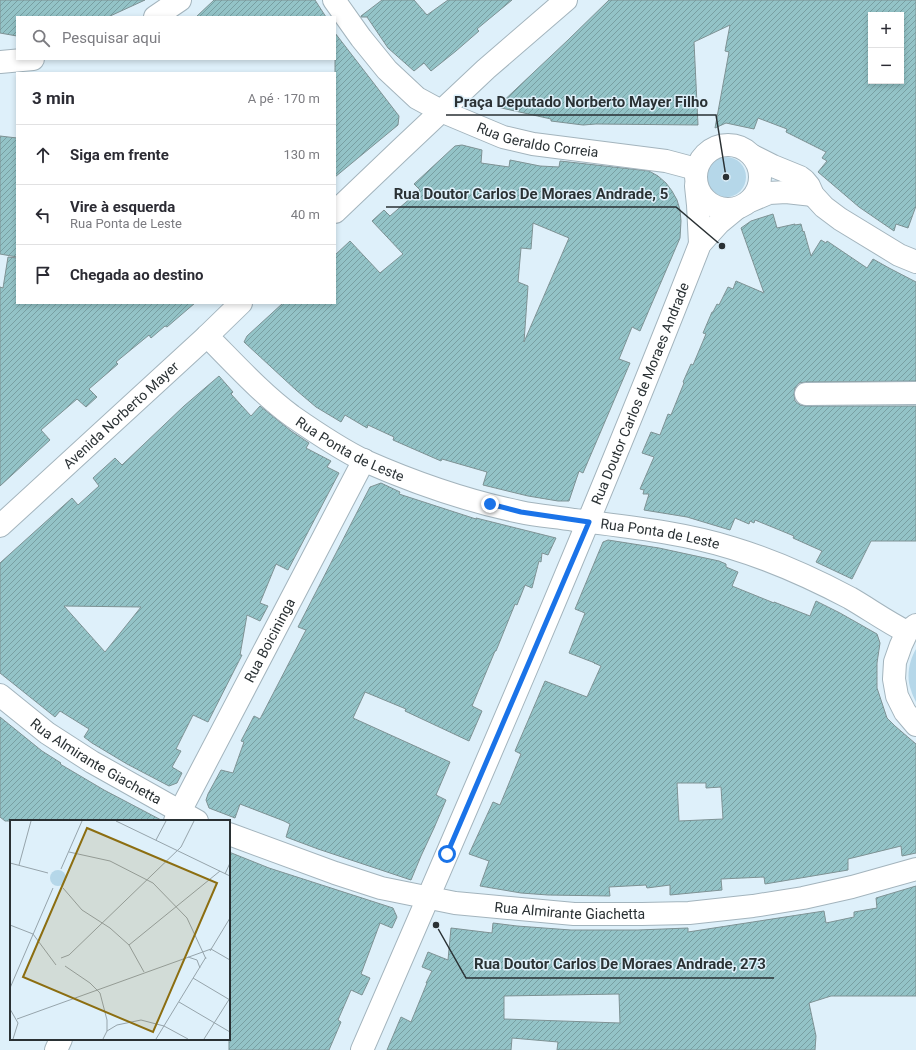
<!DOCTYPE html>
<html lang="pt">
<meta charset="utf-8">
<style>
:root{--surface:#fff;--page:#f7f7f7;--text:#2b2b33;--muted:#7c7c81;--line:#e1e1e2}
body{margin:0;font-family:Roboto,sans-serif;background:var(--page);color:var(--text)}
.controls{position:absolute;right:12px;top:12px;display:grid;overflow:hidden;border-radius:0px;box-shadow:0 2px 6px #0003}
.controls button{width:36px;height:36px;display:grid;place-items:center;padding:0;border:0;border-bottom:1px solid var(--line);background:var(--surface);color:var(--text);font:20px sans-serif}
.stop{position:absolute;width:12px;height:12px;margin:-9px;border:3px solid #1a73e8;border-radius:50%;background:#fff}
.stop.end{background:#1a73e8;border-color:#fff;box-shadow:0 1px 4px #0008}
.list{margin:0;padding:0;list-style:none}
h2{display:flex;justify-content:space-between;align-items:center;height:52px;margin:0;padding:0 16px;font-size:17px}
h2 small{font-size:13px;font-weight:400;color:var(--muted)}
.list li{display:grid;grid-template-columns:26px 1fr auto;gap:12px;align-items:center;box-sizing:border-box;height:60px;padding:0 16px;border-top:1px solid var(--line)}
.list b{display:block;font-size:15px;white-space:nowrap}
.list p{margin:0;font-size:13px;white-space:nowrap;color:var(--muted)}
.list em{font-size:13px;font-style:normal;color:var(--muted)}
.icon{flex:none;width:22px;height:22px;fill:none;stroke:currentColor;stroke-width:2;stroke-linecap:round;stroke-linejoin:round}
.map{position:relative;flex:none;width:916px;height:1050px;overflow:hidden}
.search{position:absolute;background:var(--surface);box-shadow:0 2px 6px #0003;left:16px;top:16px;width:320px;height:44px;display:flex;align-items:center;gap:10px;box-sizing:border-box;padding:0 14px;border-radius:0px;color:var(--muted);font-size:15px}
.panel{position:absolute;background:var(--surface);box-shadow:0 2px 6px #0003;left:16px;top:72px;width:320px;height:232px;border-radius:0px}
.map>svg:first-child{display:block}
</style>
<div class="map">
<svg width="916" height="1050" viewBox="0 0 916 1050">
<defs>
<pattern id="building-hatch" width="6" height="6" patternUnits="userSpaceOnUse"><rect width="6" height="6" fill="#93c3c7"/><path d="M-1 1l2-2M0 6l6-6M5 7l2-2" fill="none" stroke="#789fa2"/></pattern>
</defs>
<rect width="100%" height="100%" fill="#def0fa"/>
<!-- park -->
<path fill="#b5d7e9" d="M706 177a20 20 0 1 1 40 0a20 20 0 1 1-40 0Z
M916 649V702C914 698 912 694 911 690 906 677 909 661 916 649Z"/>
<!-- building -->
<path fill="url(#building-hatch)" stroke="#7e9294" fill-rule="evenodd" d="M0 0H145L108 17H17V36L0 33Z
M214 0H315L326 17H196Z
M382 0H414L427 15 448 0H512L477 29 479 31 456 51 431 71 424 63 414 71 388 48 367 17H361V16Z
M609 0H916V206L908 228 896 224 894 231 859 207 818 172 827 161 822 158 826 152 786 132 787 129 758 118 754 129 726 123 715 128 729 52 725 51 730 25 694 42 698 125 596 124 583 125 551 121V119L497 107 568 40ZM871 15H901V81H871Z
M335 33 399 116 398 125 335 177Z
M0 136 17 138V257L0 254Z
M462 145 482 150 481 163 509 167 510 160 540 166 559 167 560 161 649 171 658 176 666 183 672 191 677 200 680 210 681 221 680 238 640 331 632 327 619 359 630 363 583 473 579 471 569 501H558L528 496 483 485 487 472 442 459 441 461 393 440 394 437 368 425 367 428 345 415 341 422 316 407 296 390 244 342 247 336 283 303H335V255L350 241 380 273 403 254 372 221 384 210 390 216 420 190 414 184 455 146ZM533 223 569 238 524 342 528 286 518 282 521 248 531 249Z
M773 214 777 228 795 224V225L801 224 803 232 804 231 811 256 821 240 826 243 827 241 867 268 873 259 889 268 916 282V381L806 382 799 383 795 388 794 394 795 401 800 405 806 406H916V541H871L852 579 816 562 822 551 793 538 794 536 755 520 754 523 750 521 749 524 735 518 730 530 687 517 644 510 649 494H643L644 490 640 489 654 457 642 453 651 432 660 435 668 414 671 415 684 383 683 382 691 364 693 365 706 334 703 333 712 312H713L717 304 719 305 728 287 733 289 736 281 764 293 741 228 751 221Z
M8 257 17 258V303H195L167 327 165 326 151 338 149 335 116 362 118 364 89 389 97 397 86 407 77 399 41 430 50 440 0 486V287L3 288Z
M219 376 233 392 231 394 251 416 260 406 291 431 309 443 306 448 331 461 327 467 339 473 288 570 276 564 260 603 268 606 260 621 247 615 240 655H242L208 722 193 715 176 749 181 751 172 767 182 773 177 783 169 786 127 764 92 743 84 737 89 729 60 711 55 717 0 673V563L72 498 78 505 99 486 93 478 115 458 122 465 184 406ZM64 606 141 607 105 652Z
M381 483 400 492 399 494 476 519V518L556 538 548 555 542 553 541 562 539 561 532 588 525 585 517 605 515 604 496 651H495L472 706 482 711 469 741 405 711 406 709 365 692 353 718 450 762 436 795 446 800 434 828 421 856 411 880 318 849 286 837 290 824 284 821 240 804 235 818 209 808 206 800 208 794 221 770 233 773 244 742 241 741 254 716 260 719 306 630 298 627 370 487Z
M608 540 659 548 719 561 726 564V567L738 572 732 586 774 603V602L810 616 816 601 840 613 877 634 880 643 877 663V688L887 718 895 726 916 744V853L902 856 901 846 848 859V870L765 884 764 877 721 879 722 890 670 895V885L647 888 646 885 609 887 610 896 548 895 521 893 480 886 489 861 469 854 493 802 500 805 521 754 515 751 545 681 587 697 601 666 594 663H595L569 653 585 613 575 609 603 542ZM677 783H706V788L721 787 723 819 679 821Z
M0 717 42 751 61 763 60 764 104 790 163 821H5L0 817Z
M229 852 269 868 393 908 397 917 392 928 380 923 361 974 370 978 362 995 351 990 338 1020 341 1022 329 1050H229Z
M916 886V996H831L809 1003 816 1036 815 1050H557L558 1042 512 1038 511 1050H387L401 1017 411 1022 427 983H426L432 971 422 967 428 952 448 960 451 928 492 933 493 923 517 926 571 930H638L688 928V932L824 911 826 923 854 917V912L877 908 876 898ZM619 994 620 1023 504 1019V996Z"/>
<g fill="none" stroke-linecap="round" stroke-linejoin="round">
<defs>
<g id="minor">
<path id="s1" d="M334 0 361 38 387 70 417 98 441 111 503 137 533 144 666 161 696 169"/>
<path d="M155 17 180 0"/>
<path d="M0 62 33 59"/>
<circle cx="728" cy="177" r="32"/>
<path d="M753 156 773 166 800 177 804 180 809 186 813 195 824 207 840 219 899 255 916 262"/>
<path d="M696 186 698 205 700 244"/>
<path d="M750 201 769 193 786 192 813 195"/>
<path d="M335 212 400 150 486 69 566 0"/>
<path id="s2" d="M207 336C234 363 261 393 292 416 315 432 340 449 365 461 415 483 467 501 520 512 538 516 557 517 574 520 627 527 681 532 732 548 772 560 812 578 850 598 869 609 887 622 907 632"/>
<path d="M806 394 916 393"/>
<path id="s3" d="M0 526 207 336 241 303"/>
<path d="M916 625 907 632 901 645 895 662 894 679 897 696 905 712 916 725"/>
<path id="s4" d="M0 695 47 733 92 762 197 821"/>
<path id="s5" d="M175 821 364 460"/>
<path id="s6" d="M229 834 335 873 381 888 455 903 574 914H642L689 913 753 906 803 898 852 887 916 869"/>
<path d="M56 1050 61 1039"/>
<path id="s7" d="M362 1050C478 783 594 516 700 244L719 223 736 209"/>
</g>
</defs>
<!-- minor casing -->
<use href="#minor" stroke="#a3b4bd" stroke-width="24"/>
<!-- minor -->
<use href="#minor" stroke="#fff" stroke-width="22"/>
</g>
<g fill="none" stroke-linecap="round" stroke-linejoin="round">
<!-- route -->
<path stroke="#1a73e8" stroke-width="5" d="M447 854 589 522 521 512 490 504"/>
</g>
<g text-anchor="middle" stroke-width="3" stroke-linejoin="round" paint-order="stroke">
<!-- street labels -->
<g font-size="14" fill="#2a3134" stroke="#def0fa">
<text dy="5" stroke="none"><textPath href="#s1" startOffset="258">Rua Geraldo Correia</textPath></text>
<text dy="5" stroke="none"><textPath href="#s7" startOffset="713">Rua Doutor Carlos de Moraes Andrade</textPath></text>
<text dy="5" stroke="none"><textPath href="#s3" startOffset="164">Avenida Norberto Mayer</textPath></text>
<text dy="5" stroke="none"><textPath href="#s2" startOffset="184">Rua Ponta de Leste</textPath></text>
<text dy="5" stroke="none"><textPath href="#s2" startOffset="508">Rua Ponta de Leste</textPath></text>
<text dy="5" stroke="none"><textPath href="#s5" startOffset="204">Rua Boicininga</textPath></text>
<text dy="5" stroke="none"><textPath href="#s4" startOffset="117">Rua Almirante Giachetta</textPath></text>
<text dy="5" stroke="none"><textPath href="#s6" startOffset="352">Rua Almirante Giachetta</textPath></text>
</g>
</g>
<!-- overview -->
<g transform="translate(10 820)">
<rect width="220" height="220" fill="#def0fa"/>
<path d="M40 58a8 8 0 1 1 16 0a8 8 0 1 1-16 0Z" fill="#b5d7e9"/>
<path fill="none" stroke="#96a4ab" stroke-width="1" d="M106 1 220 56M146 20 156 1M59 32 100 41 143 63 177 98 196 139M0 43 38 53M9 45 21 1M51 49 72 1M215 54 220 43M53 68 72 90 100 108 119 125 134 152M0 105 23 114 46 145M119 125 210 51M201 129 220 140M200 131 220 98M178 137 187 140 190 148M51 138 59 135 171 27 184 1M55 146 80 163 90 173 97 200V211M183 158 220 180M0 168 43 68M169 182 220 212M0 189 8 203 3 219M7 199 201 129M93 219 97 211 107 205 131 200 154 206 178 219M146 219 196 137M194 219 220 178"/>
<path fill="#8c6e11" fill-opacity="0.15" stroke="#8c6e11" stroke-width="2" d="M77 8 207 63 143 212 13 157Z"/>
<rect width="220" height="220" fill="none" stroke="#2a3134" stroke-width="2"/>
</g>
<!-- callouts -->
<path fill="none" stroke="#2a3134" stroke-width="1.5" d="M726 177L716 115H446M722 246L676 207H386M436 925L466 978H774"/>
<g fill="#2a3134" stroke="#def0fa" stroke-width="1.5">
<circle cx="726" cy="177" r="4"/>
<circle cx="722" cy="246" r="4"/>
<circle cx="436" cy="925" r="4"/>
</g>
<g font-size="15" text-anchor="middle" font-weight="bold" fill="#2a3134" stroke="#def0fa" stroke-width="3" stroke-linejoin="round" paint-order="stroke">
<text x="581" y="107">Praça Deputado Norberto Mayer Filho</text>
<text x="531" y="199">Rua Doutor Carlos De Moraes Andrade, 5</text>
<text x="620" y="969">Rua Doutor Carlos De Moraes Andrade, 273</text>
</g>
</svg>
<div class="controls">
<button>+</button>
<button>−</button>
</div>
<div class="stop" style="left:447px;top:854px"></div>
<div class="stop end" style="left:490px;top:504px"></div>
<div class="search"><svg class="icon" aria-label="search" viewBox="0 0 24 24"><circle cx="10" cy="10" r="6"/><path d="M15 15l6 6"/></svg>Pesquisar aqui</div>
<section class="panel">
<h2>3 min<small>A pé · 170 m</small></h2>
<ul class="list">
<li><svg class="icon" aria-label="ahead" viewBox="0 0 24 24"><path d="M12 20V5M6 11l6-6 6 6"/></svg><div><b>Siga em frente</b></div><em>130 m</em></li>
<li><svg class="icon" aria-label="left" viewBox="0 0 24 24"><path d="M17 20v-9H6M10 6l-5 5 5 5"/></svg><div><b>Vire à esquerda</b><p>Rua Ponta de Leste</p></div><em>40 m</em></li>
<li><svg class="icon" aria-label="arrive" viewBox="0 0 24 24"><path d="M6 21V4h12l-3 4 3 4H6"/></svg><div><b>Chegada ao destino</b></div></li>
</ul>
</section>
</div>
